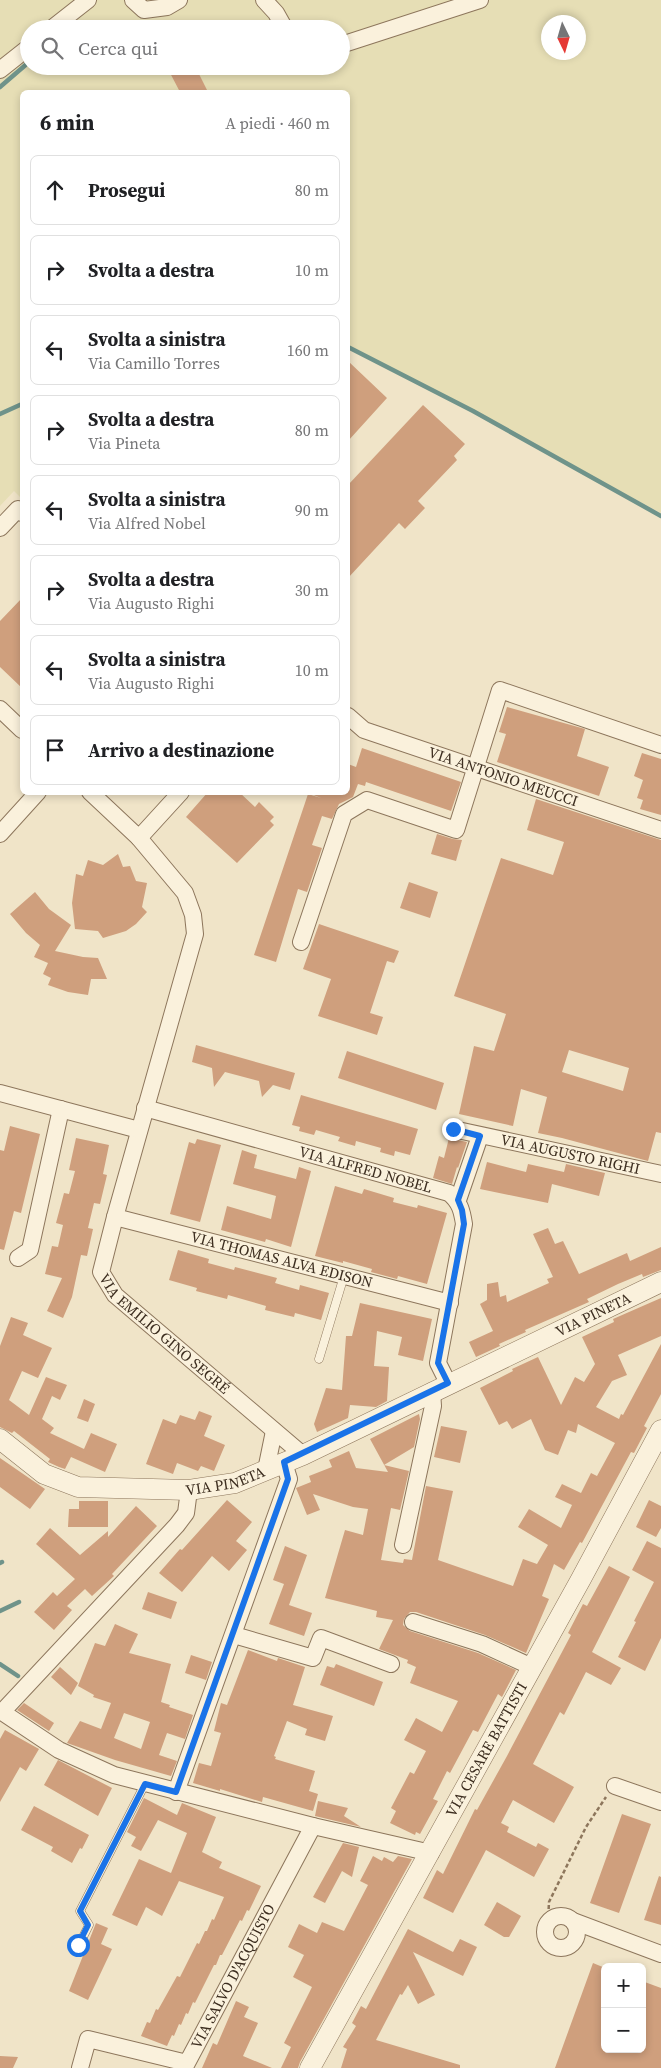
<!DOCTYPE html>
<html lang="it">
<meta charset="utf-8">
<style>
:root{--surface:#fff;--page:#f2f2f2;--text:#202124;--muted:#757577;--line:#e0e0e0}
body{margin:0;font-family:"Source Serif 4",serif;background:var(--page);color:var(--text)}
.controls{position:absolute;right:15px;bottom:15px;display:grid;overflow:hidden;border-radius:8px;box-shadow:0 2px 8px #0003}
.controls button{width:45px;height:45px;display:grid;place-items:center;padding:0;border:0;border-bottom:1px solid var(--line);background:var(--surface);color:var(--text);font:25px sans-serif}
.compass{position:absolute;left:541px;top:15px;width:45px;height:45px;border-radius:50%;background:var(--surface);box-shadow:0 2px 8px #0003;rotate:175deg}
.stop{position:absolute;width:15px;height:15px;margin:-11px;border:4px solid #1a73e8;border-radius:50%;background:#fff}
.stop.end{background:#1a73e8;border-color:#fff;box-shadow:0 1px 5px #0008}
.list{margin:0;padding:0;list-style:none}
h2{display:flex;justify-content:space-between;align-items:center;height:65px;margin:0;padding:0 20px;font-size:21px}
h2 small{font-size:16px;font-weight:400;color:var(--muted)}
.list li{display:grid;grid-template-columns:32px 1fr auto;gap:15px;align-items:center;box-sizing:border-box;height:70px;margin:0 10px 10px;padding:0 10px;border:1px solid var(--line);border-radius:8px}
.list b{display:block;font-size:19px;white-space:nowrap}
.list p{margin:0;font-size:16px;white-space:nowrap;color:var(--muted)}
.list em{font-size:16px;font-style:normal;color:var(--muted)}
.icon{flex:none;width:28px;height:28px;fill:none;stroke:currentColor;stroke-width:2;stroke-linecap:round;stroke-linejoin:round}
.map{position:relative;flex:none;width:661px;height:2068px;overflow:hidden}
.search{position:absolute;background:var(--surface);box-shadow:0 2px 8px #0003;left:20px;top:20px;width:330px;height:55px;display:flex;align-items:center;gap:12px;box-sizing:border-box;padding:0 18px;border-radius:28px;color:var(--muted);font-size:19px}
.panel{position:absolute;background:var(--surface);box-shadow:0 2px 8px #0003;left:20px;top:90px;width:330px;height:705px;border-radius:8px}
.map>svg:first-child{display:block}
</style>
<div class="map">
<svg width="661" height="2068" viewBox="0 0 661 2068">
<rect width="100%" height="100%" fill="#f0e4c8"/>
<!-- farmland -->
<path fill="#e6deb5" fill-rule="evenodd" d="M0 0H661V513L348 346V92H22V499L14 491 0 506ZM548 22H578V52H548ZM29 29H341V66H29Z"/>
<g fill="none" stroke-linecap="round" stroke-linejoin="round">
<!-- stream -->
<path stroke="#6f938a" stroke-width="4.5" d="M0 87 29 62
M348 347 473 411 661 516
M0 414 22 404
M0 1563 2 1562
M0 1611 19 1602
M0 1664 18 1676"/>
</g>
<!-- building -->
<path fill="#cf9f7d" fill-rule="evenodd" d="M178 66H195L208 92H180L169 71Z
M348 361 387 398 348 441Z
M423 405 465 444 454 456 457 460 418 501 425 508 405 529 399 523 348 578V485Z
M22 598V688L0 667V621Z
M507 707 585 729 577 756 609 767 599 796 497 762 506 734 499 732Z
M362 748 461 782 451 811 366 782 365 786 358 784 353 797 339 804 332 819 322 816 312 845 322 848 307 892 298 889 276 962 254 955 308 794 321 798 311 794V792H348V764L356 767Z
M642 753 661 759V815L640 809 643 800 637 798 643 780 634 776Z
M208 792H239L255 807 259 802 274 817 270 821 274 825 237 863 186 817Z
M536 799 661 840V1133L656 1132 648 1161 562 1138 538 1133 547 1097 521 1089 513 1126 459 1114 474 1046 494 1051 506 1014 454 996 501 858 553 875 564 842 527 830ZM569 1050 629 1068 623 1091 562 1072Z
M437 834 453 839 462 840 456 861 431 854Z
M118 854 123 867 130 866 136 881 147 883 142 907 147 912 136 924 126 931 103 938 98 931 75 929 72 903 76 874 83 876 88 860 103 865Z
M409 882 438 892 430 918 400 908Z
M35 892 49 909 71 925 55 951 83 957 98 958 107 979H91L88 995 68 992 48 985 51 978 43 974 48 963 34 957 40 945 26 933 10 914Z
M319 924 399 951 394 963 387 961 370 1013 383 1017 377 1035 318 1016 331 979 303 969Z
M196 1045 295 1073 290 1090 273 1085 262 1097 259 1081 225 1072 214 1087 212 1068 192 1062Z
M347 1051 444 1083 436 1110 338 1078Z
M301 1095 418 1129 410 1155 395 1151 394 1156 380 1152 381 1148 356 1141 355 1146 338 1141 340 1137 316 1130 314 1135 299 1131 300 1127 292 1125Z
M10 1126 40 1134 21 1213 14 1211 4 1250 0 1249V1150L4 1151Z
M76 1138 109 1145 103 1174 107 1175 100 1204 94 1203 88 1228 93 1229 87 1256 81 1255 72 1297 63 1318 47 1311 62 1278 45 1274 52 1246 58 1247 63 1225 56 1223 64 1193 69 1194 75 1171 69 1170Z
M449 1138 467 1142 458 1168 457 1167 452 1184 433 1178 439 1156 444 1158Z
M197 1139 221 1145 200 1222 170 1214 189 1142 195 1144Z
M242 1150 257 1155 254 1168 296 1179 299 1167 311 1171 291 1247 266 1239 265 1242 221 1230 227 1206 271 1219 276 1196 233 1184Z
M487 1162 526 1172 528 1164 564 1172 566 1164 605 1173 599 1196 552 1184 548 1203 480 1189Z
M335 1186 362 1194 364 1189 394 1198 393 1202 417 1208 418 1205 447 1213 427 1284 398 1276 397 1279 371 1272 372 1269 343 1261V1263L315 1256Z
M548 1228 555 1244 563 1241 579 1274 627 1253 630 1261 661 1247V1270L643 1277 642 1274 618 1284 587 1299 589 1302 525 1330 526 1332 499 1344 500 1346 476 1357 469 1342 493 1331 480 1304 487 1300V1284L498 1282 500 1297 506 1295 507 1302 549 1283 547 1279 553 1277 533 1234Z
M178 1250 209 1259 208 1263 234 1270 235 1267 277 1278 275 1283 299 1290 300 1285 329 1293 321 1320 295 1313 294 1317 265 1310 266 1306 228 1295 227 1299 196 1291 197 1288 169 1280Z
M661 1298V1336L618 1355 627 1375 612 1381 596 1407 619 1419 621 1414 623 1415 661 1344V1394L644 1426 647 1428 634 1453 631 1452 582 1543 580 1542 564 1570 554 1564 542 1596 549 1599 526 1653 485 1635 416 1612H410L404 1619 403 1625 410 1631 478 1653 516 1670 502 1697 498 1694 478 1732 473 1730 450 1773 447 1771 433 1799 438 1801 420 1834 416 1832 415 1835 390 1823 396 1811 391 1808 410 1772 414 1774 426 1751 404 1740 416 1718 442 1732 458 1701 410 1683 416 1667 407 1663 408 1660 379 1649 393 1620 376 1617 377 1611 325 1598 345 1530 363 1535 368 1509 353 1507 313 1494 320 1510 307 1515 296 1488 311 1482 309 1476 332 1467 329 1460 349 1451 356 1468 388 1472 370 1439 419 1414 420 1419 414 1447 384 1465 409 1471 400 1510 391 1508 381 1560 403 1563 404 1559 412 1560 426 1486 453 1491 438 1560 513 1586 523 1559 537 1564 548 1545 518 1527 529 1509 561 1528 572 1505 555 1497 562 1484 581 1493 591 1473 597 1476 615 1443 578 1424 576 1433 568 1430 558 1455 545 1450 531 1419 512 1429 507 1421 499 1425 480 1388 513 1371 512 1369 538 1357 561 1405 575 1377 584 1382 595 1364 582 1337 614 1322 613 1319Z
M360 1303 432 1319 423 1361 398 1355 402 1337 377 1331 374 1366 389 1367 387 1401 376 1407 350 1405 348 1418 317 1432 314 1424 326 1388 342 1390 346 1336H352Z
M11 1317 28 1323 23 1335 52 1348 38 1378 22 1371 9 1400 29 1415 46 1377 67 1385 60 1400 52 1396 42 1419 54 1428 50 1433 84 1449 91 1433 117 1444 105 1472 71 1457 65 1469 59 1467 48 1462 50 1459 14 1431 12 1433 0 1427V1346Z
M84 1399 95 1404 88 1422 77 1418Z
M199 1411 212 1416 204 1436 225 1445 214 1471 201 1466 198 1471 177 1463 173 1474 146 1464 163 1419 176 1424 180 1415 195 1420Z
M441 1426 467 1431 460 1463 434 1457Z
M0 1458 45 1489 30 1509 0 1487Z
M227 1500 252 1522 236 1541 247 1550 229 1571 212 1556 182 1592 159 1573 180 1549 182 1550Z
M649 1500 661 1506V1528L656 1537 636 1527Z
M79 1501H108V1527H68L69 1509H79Z
M136 1506 157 1526 112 1574 114 1576 92 1596 85 1589 67 1606 72 1610 54 1630 34 1612 53 1592 57 1596 75 1579 36 1544 50 1528 80 1555 108 1531V1537Z
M647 1541 661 1548V1638L645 1671 618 1657 636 1622 634 1621 654 1582 632 1570Z
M285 1546 307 1555 289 1605 312 1613 304 1636 269 1624 284 1584 273 1580Z
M609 1566 630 1577 592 1652 621 1668 611 1685 586 1672 564 1715 560 1712 533 1764 574 1787 554 1823 513 1800 501 1823 509 1827 507 1832 536 1847 538 1843 549 1849 534 1877 486 1850 453 1913 423 1898 437 1870 443 1874 475 1809 477 1810 507 1756 571 1635 568 1633 583 1604 587 1606Z
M148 1592 177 1602 171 1619 142 1609Z
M115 1624 138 1634 129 1653 171 1664 161 1702 170 1705 169 1707 193 1715 185 1739 167 1733 159 1755 177 1761 171 1776 115 1760 67 1743 80 1721 101 1729 111 1703 93 1697 94 1695 78 1686 95 1643 105 1646ZM124 1713 150 1722 141 1749 114 1738Z
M248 1650 277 1661 278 1658 305 1667 293 1705 333 1716 325 1741 305 1735 307 1729 287 1721 274 1756 276 1757 275 1759 315 1771 309 1791 318 1794 313 1811 263 1797 262 1802 220 1789V1791L193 1783 199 1763 211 1766 221 1733 214 1731 221 1703 227 1705Z
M191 1655 212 1662 206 1680 185 1673Z
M336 1664 383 1682 374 1706 320 1685 327 1666 334 1668Z
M60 1667 78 1683 71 1695 51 1677Z
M24 1703 54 1723 49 1731 17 1710Z
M5 1730 39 1749 26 1771 20 1767 0 1802V1739Z
M58 1760 112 1788 98 1816 44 1785Z
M144 1798 177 1815 182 1803 216 1817 202 1852 222 1862 219 1868 261 1886 249 1911 247 1910 242 1921 240 1920 222 1955H220L216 1965H214L195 2003 193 2002 188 2014 186 2013 181 2025 179 2024 174 2036 172 2035 167 2046 141 2036 147 2022 150 2023 156 2009 158 2010 177 1976 180 1977 197 1943 199 1944 205 1931H207L212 1919 214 1920 224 1897 179 1881 162 1916 146 1907 137 1926 112 1915 139 1859 171 1873 187 1833 158 1820 141 1851 131 1846 136 1837 127 1832Z
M318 1801 348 1808 344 1816 361 1827 315 1816Z
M34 1806 89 1835 82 1849 80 1848 72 1863 51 1851 53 1847 21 1830Z
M622 1814 651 1824 619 1913 590 1903Z
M343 1843 359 1847 352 1877 342 1871 325 1903 313 1897Z
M373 1856 382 1861 384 1857 393 1862 398 1856 412 1859 300 2062 298 2068H281L291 2047 284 2043 312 1987 293 1977 304 1955 288 1947 299 1924 317 1933 322 1922 344 1931 368 1885 360 1881Z
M659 1876 661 1877V1925L644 1920Z
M497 1902 521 1916 509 1937H504L484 1925Z
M96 1923 108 1928 101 1944 112 1949 88 2000 69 1991Z
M408 1929 453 1952 460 1939 477 1947 463 1976 413 1952 435 1995 418 2004 408 1985 402 1995 400 1994 376 2040 460 2065V2068H341L347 2049 343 2047 356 2026 352 2023 361 2006 366 2009Z
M593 1963 605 1968V2049H642V1981L661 1988V2068H555Z
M236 2001 249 2007 244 2017 258 2023 243 2056 272 2068H202L213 2043 217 2045Z
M0 2056 18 2057 13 2068H0Z"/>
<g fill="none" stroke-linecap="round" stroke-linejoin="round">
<defs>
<path id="service" d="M319 1359 344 1276
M79 1945 89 1925 80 1911 145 1784"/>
<g id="minor">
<path d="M133 0 144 10 167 7 179 0"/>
<path d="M264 0 276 13 285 29"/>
<path d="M51 29 88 0"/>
<path d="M341 45 480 0"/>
<path d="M0 70 29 47"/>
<path d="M0 528 18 509 22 513"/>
<path d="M0 709 22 730"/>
<path id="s1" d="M348 716 364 730 661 830"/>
<path d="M90 792 139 838 181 792"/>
<path d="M0 834 38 792"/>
<path id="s2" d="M139 838 185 893 193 915 195 934 115 1217 101 1272 115 1295 303 1455"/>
<path d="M301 942 344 814 367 800 456 830 500 690 661 745"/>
<path d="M0 1093 139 1130"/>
<path id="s3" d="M145 1108 449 1193C460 1202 462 1211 464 1224L438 1363 448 1383"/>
<path id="s4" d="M453 1129 661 1174"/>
<path d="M458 1200 480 1136"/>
<path id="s5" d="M115 1217 450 1303"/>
<path d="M18 1258 30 1250 61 1109"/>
<path d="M266 1470 274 1431"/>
<path d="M189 1490 186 1513 177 1525 2 1712 59 1750 114 1775 313 1826 431 1853"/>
<path d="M403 1545 433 1406 432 1391"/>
<path d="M413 1622 482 1644 532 1667"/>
<path d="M234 1635 313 1658 321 1638 391 1664"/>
<path d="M615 1786 661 1802"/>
<path d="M176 1792 289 1479 284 1463"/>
<circle cx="561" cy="1932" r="16"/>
<path d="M573 1921 661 1954"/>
<path id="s6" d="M80 2068 88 2039 187 2063 313 1826"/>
</g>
<g id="tertiary">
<path id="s7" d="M0 1439 44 1474 78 1487 189 1490 235 1483 303 1455 661 1282"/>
<path id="s8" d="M310 2068 581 1579 661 1430"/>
</g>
</defs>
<!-- service casing -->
<use href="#service" stroke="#8d765c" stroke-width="9"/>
<!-- minor casing -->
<use href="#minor" stroke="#8d765c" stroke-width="18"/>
<!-- tertiary casing -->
<use href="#tertiary" stroke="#8d765c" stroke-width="21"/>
<!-- path -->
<path stroke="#8d765c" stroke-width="2.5" stroke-dasharray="4 2.5" stroke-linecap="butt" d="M548 1922 549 1902 586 1827 606 1797"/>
<!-- service -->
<use href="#service" stroke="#faf1dc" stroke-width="8"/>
<!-- minor -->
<use href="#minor" stroke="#faf1dc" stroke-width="16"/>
<!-- tertiary -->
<use href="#tertiary" stroke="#faf1dc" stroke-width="20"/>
</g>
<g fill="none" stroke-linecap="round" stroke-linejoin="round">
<!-- route -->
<path stroke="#1a73e8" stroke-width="6" d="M78 1945 88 1925 80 1911 145 1784 176 1792 288 1479 284 1462 448 1383 438 1363 464 1224 462 1210 458 1200 480 1136 453 1129"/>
</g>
<g text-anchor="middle" stroke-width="4" stroke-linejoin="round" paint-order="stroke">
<!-- street labels -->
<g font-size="15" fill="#3d2e20" stroke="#f7eed8">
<text dy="5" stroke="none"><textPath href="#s1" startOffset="168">VIA ANTONIO MEUCCI</textPath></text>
<text dy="5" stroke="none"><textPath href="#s4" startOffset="120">VIA AUGUSTO RIGHI</textPath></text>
<text dy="5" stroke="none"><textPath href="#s3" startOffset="229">VIA ALFRED NOBEL</textPath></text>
<text dy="5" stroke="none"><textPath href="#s5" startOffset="172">VIA THOMAS ALVA EDISON</textPath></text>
<text dy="5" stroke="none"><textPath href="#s7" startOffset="646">VIA PINETA</textPath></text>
<text dy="5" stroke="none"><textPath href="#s2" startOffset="554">VIA EMILIO GINO SEGRÉ</textPath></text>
<text dy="5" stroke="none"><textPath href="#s7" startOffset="241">VIA PINETA</textPath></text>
<text dy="5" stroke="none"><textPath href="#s8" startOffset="364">VIA CESARE BATTISTI</textPath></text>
<text dy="5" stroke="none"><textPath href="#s6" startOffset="230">VIA SALVO D'ACQUISTO</textPath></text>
</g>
</g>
</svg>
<div class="controls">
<button>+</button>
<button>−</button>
</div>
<svg class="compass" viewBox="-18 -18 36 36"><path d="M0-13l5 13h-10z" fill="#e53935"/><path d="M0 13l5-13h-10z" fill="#757577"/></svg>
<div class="stop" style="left:78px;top:1945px"></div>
<div class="stop end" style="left:453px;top:1129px"></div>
<div class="search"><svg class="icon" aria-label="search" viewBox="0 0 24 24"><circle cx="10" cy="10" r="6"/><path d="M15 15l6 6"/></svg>Cerca qui</div>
<section class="panel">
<h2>6 min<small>A piedi · 460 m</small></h2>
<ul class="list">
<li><svg class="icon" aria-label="ahead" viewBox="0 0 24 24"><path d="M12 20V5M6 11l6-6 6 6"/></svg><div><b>Prosegui</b></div><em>80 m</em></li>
<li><svg class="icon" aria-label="right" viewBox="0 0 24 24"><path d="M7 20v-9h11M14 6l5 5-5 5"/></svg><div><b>Svolta a destra</b></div><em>10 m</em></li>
<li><svg class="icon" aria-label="left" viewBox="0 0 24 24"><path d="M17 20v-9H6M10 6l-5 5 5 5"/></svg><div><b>Svolta a sinistra</b><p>Via Camillo Torres</p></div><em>160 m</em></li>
<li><svg class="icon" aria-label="right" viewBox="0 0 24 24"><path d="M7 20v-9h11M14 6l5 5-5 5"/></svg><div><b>Svolta a destra</b><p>Via Pineta</p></div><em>80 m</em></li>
<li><svg class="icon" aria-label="left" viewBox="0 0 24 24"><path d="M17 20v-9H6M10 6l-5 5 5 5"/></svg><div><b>Svolta a sinistra</b><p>Via Alfred Nobel</p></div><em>90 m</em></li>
<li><svg class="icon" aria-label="right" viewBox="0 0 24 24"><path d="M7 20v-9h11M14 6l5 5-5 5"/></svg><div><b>Svolta a destra</b><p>Via Augusto Righi</p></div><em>30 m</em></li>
<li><svg class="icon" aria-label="left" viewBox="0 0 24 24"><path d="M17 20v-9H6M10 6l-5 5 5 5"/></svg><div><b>Svolta a sinistra</b><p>Via Augusto Righi</p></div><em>10 m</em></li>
<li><svg class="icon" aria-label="arrive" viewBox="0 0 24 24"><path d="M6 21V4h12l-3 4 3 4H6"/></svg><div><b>Arrivo a destinazione</b></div></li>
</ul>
</section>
</div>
